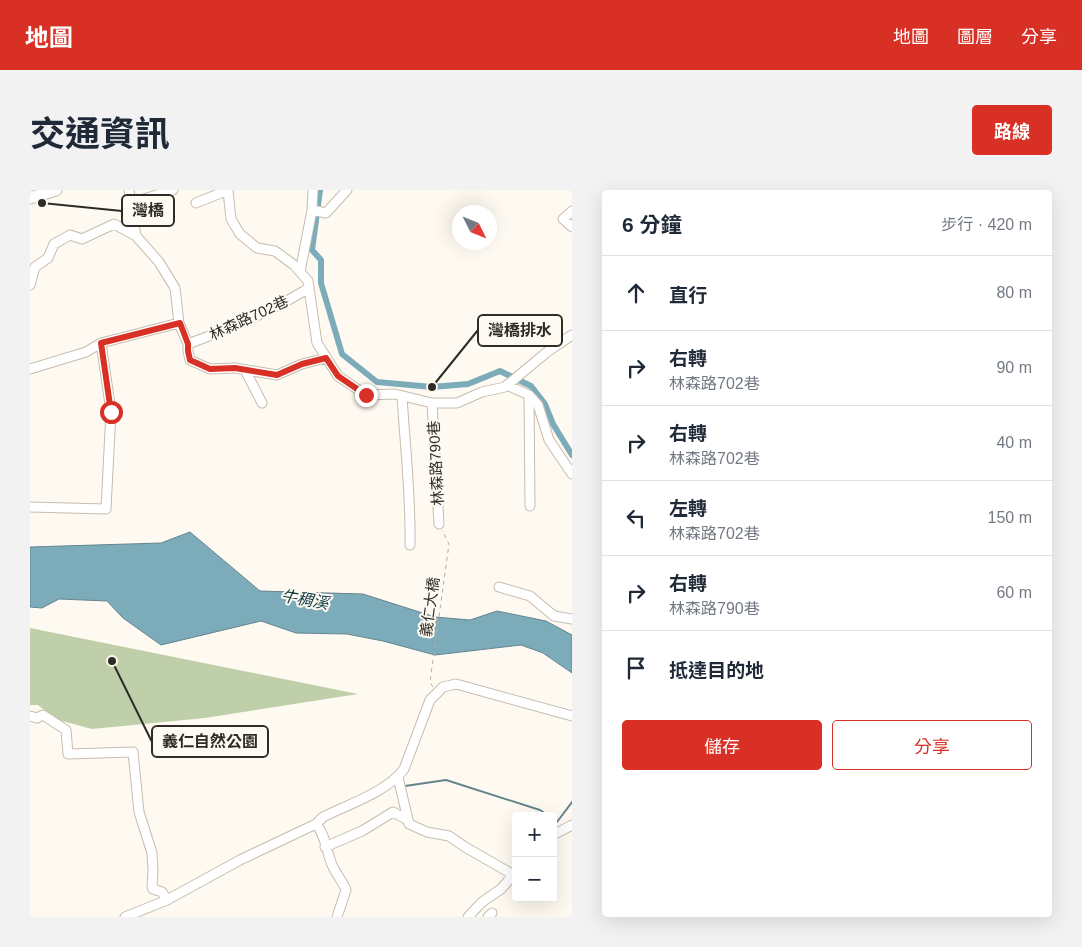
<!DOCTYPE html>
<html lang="zh-TW">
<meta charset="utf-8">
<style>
:root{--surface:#fff;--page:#f2f2f3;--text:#1f2937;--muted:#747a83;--line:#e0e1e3;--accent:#d93025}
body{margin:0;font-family:Helvetica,"Noto Sans TC",sans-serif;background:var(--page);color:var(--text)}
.controls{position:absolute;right:15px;bottom:15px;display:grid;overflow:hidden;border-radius:5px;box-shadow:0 5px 20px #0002}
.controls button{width:45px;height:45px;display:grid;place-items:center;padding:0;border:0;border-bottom:1px solid var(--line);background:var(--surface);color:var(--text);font:25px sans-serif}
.compass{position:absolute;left:422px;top:15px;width:45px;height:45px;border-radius:50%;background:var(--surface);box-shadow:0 5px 20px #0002;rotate:133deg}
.stop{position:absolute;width:15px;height:15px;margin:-11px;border:4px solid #d93025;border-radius:50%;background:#fff}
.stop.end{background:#d93025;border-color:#fff;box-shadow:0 1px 5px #0008}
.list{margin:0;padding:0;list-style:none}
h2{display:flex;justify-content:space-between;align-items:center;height:65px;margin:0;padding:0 20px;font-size:21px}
h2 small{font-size:16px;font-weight:400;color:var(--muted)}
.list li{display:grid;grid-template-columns:32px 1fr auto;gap:15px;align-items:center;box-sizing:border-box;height:75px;padding:0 20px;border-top:1px solid var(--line)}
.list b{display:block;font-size:19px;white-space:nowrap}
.list p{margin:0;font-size:16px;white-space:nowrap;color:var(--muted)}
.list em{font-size:16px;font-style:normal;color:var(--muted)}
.actions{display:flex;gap:10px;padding:15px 20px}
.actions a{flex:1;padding:11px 0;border:1px solid var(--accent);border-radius:5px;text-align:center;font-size:18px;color:var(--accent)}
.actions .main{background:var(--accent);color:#fff}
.icon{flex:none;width:28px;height:28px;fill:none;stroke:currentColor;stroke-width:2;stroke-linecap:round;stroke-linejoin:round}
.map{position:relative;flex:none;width:542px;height:727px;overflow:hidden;border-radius:5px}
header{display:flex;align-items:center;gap:30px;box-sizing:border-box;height:70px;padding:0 25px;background:var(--accent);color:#fff}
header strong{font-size:24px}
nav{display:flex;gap:28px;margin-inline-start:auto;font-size:18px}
.intro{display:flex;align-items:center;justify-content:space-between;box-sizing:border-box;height:120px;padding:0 30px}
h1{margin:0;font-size:35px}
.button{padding:12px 22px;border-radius:5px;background:var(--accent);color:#fff;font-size:18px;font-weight:700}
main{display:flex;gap:30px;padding:0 30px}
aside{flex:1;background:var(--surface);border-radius:5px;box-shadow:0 5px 20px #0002}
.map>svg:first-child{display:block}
</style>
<header>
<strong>地圖</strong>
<nav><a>地圖</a><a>圖層</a><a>分享</a></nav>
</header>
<div class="intro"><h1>交通資訊</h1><a class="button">路線</a></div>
<main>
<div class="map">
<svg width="542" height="727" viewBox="0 0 542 727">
<rect width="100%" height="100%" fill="#fffaf1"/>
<!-- green -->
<path fill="#becfaa" d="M0 438 328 504 175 528 62 539 25 529 8 515H0Z"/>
<!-- water -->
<path fill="#7cabba" stroke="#65858e" d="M160 342 230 401 333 404 405 427 440 430 467 421 516 431 542 445V483L513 463 491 455 405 465 353 451 317 444 266 443 231 431 131 455 93 428 77 411 29 409 12 418 0 417V357L131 353Z"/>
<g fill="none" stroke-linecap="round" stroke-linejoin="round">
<!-- stream -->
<path stroke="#65858e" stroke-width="2" d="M375 596 416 590 510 620 519 626
M523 629 527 632 542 612"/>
<!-- canal -->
<path stroke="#7cabba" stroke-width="6" d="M290 0 282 60 291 70V93L312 164 347 192 402 197 438 194 470 181 501 196 515 214 523 234 542 265"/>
<defs>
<path id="minor" d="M99 0 106 46 129 72 145 98 149 133
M283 0 282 20 296 23 317 0
M198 1 201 29 210 44 227 58 245 61 264 75 278 91 287 153 308 186 336 205 365 204 402 213
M101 13 143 0
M166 13 198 0
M542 21 533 29 542 37
M270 82 282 20
M0 95 5 77 18 68 24 54 40 45 52 49 84 34 106 46
M279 98C240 122 201 138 158 154V161L160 170 180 179 205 178 247 185 272 174 296 168
M0 179 56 162 71 153 149 133 158 154
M215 180 232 213
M477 195 499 205 500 316
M499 205 508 215 519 250 542 284
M372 206C375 256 381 305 380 355
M0 317 76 319 81 221 71 153
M409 334 402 213H427L452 202 475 197 517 162 542 145
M469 397 500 406 524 426 542 429
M0 526 7 528 13 525 36 540 38 564 103 562 109 622 122 663 123 680 122 697 123 699 132 702 137 710
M368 587 379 634 397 642 419 646 435 657 484 685
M286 634C296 645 296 662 303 677 307 685 313 692 316 700L307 727
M523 645 542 635
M295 657 332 641 363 622 378 630
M95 727 137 710 210 670 286 634 293 627C319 614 357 602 374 579L400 510 413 497 426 494 542 526
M438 727 452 712 471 699 486 682
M458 727 462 723"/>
<path id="major" d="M0 8 26 0"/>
</defs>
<!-- minor casing -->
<use href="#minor" stroke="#c5bdaf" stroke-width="11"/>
<!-- major casing -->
<use href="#major" stroke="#c5bdaf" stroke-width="13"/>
<!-- path -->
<path stroke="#b2aea6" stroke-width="1" stroke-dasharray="4 4" stroke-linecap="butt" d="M403 497 400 492 419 354 412 340"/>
<!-- minor -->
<use href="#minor" stroke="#fff" stroke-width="9"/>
<!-- major -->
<use href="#major" stroke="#fff" stroke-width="11"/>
</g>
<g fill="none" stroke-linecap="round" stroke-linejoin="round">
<!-- route -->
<path stroke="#d93025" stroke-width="6" d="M81 222 71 153 150 133 158 154V161L160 170 180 179 205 178 247 185 272 174 296 168 308 186 336 205"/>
</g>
<g text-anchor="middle" stroke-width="4" stroke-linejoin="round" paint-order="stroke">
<!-- street labels -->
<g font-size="15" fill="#2f2c27" stroke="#fffaf1">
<text transform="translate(219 128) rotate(-25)" y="5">林森路702巷</text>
<text transform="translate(406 273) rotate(-93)" y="5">林森路790巷</text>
<text transform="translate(400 417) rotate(-82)" y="5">義仁大橋</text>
</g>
<!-- water labels -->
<g font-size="16" font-style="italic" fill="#093641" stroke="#fffaf1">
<text transform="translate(275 409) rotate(10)" y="6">牛稠溪</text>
</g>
</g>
<!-- callouts -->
<path fill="none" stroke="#2f2c27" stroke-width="2" d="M12 13L92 21M402 197L448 140M82 471L122 552"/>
<g fill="#2f2c27" stroke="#fffaf1" stroke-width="2">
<circle cx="12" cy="13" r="5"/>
<circle cx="402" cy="197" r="5"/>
<circle cx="82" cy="471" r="5"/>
</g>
<g fill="#fffaf1" stroke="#2f2c27" stroke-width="2">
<rect x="92" y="5" width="52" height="31" rx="5"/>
<rect x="448" y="125" width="84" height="31" rx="5"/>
<rect x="122" y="536" width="116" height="31" rx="5"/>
</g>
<g font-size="16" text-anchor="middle" font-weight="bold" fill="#2f2c27">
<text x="118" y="26">灣橋</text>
<text x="490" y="146">灣橋排水</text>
<text x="180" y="557">義仁自然公園</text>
</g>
</svg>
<div class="controls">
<button>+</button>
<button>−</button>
</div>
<svg class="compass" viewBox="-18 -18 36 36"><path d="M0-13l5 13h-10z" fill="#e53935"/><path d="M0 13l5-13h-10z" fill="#747a83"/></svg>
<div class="stop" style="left:81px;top:222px"></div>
<div class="stop end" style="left:336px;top:205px"></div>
</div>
<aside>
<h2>6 分鐘<small>步行 · 420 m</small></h2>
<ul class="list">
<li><svg class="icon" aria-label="ahead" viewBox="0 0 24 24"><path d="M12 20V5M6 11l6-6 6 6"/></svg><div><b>直行</b></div><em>80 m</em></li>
<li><svg class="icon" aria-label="right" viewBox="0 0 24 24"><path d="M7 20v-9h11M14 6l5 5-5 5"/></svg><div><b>右轉</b><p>林森路702巷</p></div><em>90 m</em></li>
<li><svg class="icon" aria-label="right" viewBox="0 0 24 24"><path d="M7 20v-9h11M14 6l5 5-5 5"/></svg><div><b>右轉</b><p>林森路702巷</p></div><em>40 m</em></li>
<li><svg class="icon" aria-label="left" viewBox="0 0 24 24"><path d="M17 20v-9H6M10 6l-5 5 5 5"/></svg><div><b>左轉</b><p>林森路702巷</p></div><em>150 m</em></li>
<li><svg class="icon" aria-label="right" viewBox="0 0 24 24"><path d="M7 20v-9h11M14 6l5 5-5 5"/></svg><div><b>右轉</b><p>林森路790巷</p></div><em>60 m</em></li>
<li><svg class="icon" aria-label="arrive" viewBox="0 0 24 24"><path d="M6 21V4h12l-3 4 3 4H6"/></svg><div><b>抵達目的地</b></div></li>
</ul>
<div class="actions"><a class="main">儲存</a><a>分享</a></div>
</aside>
</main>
